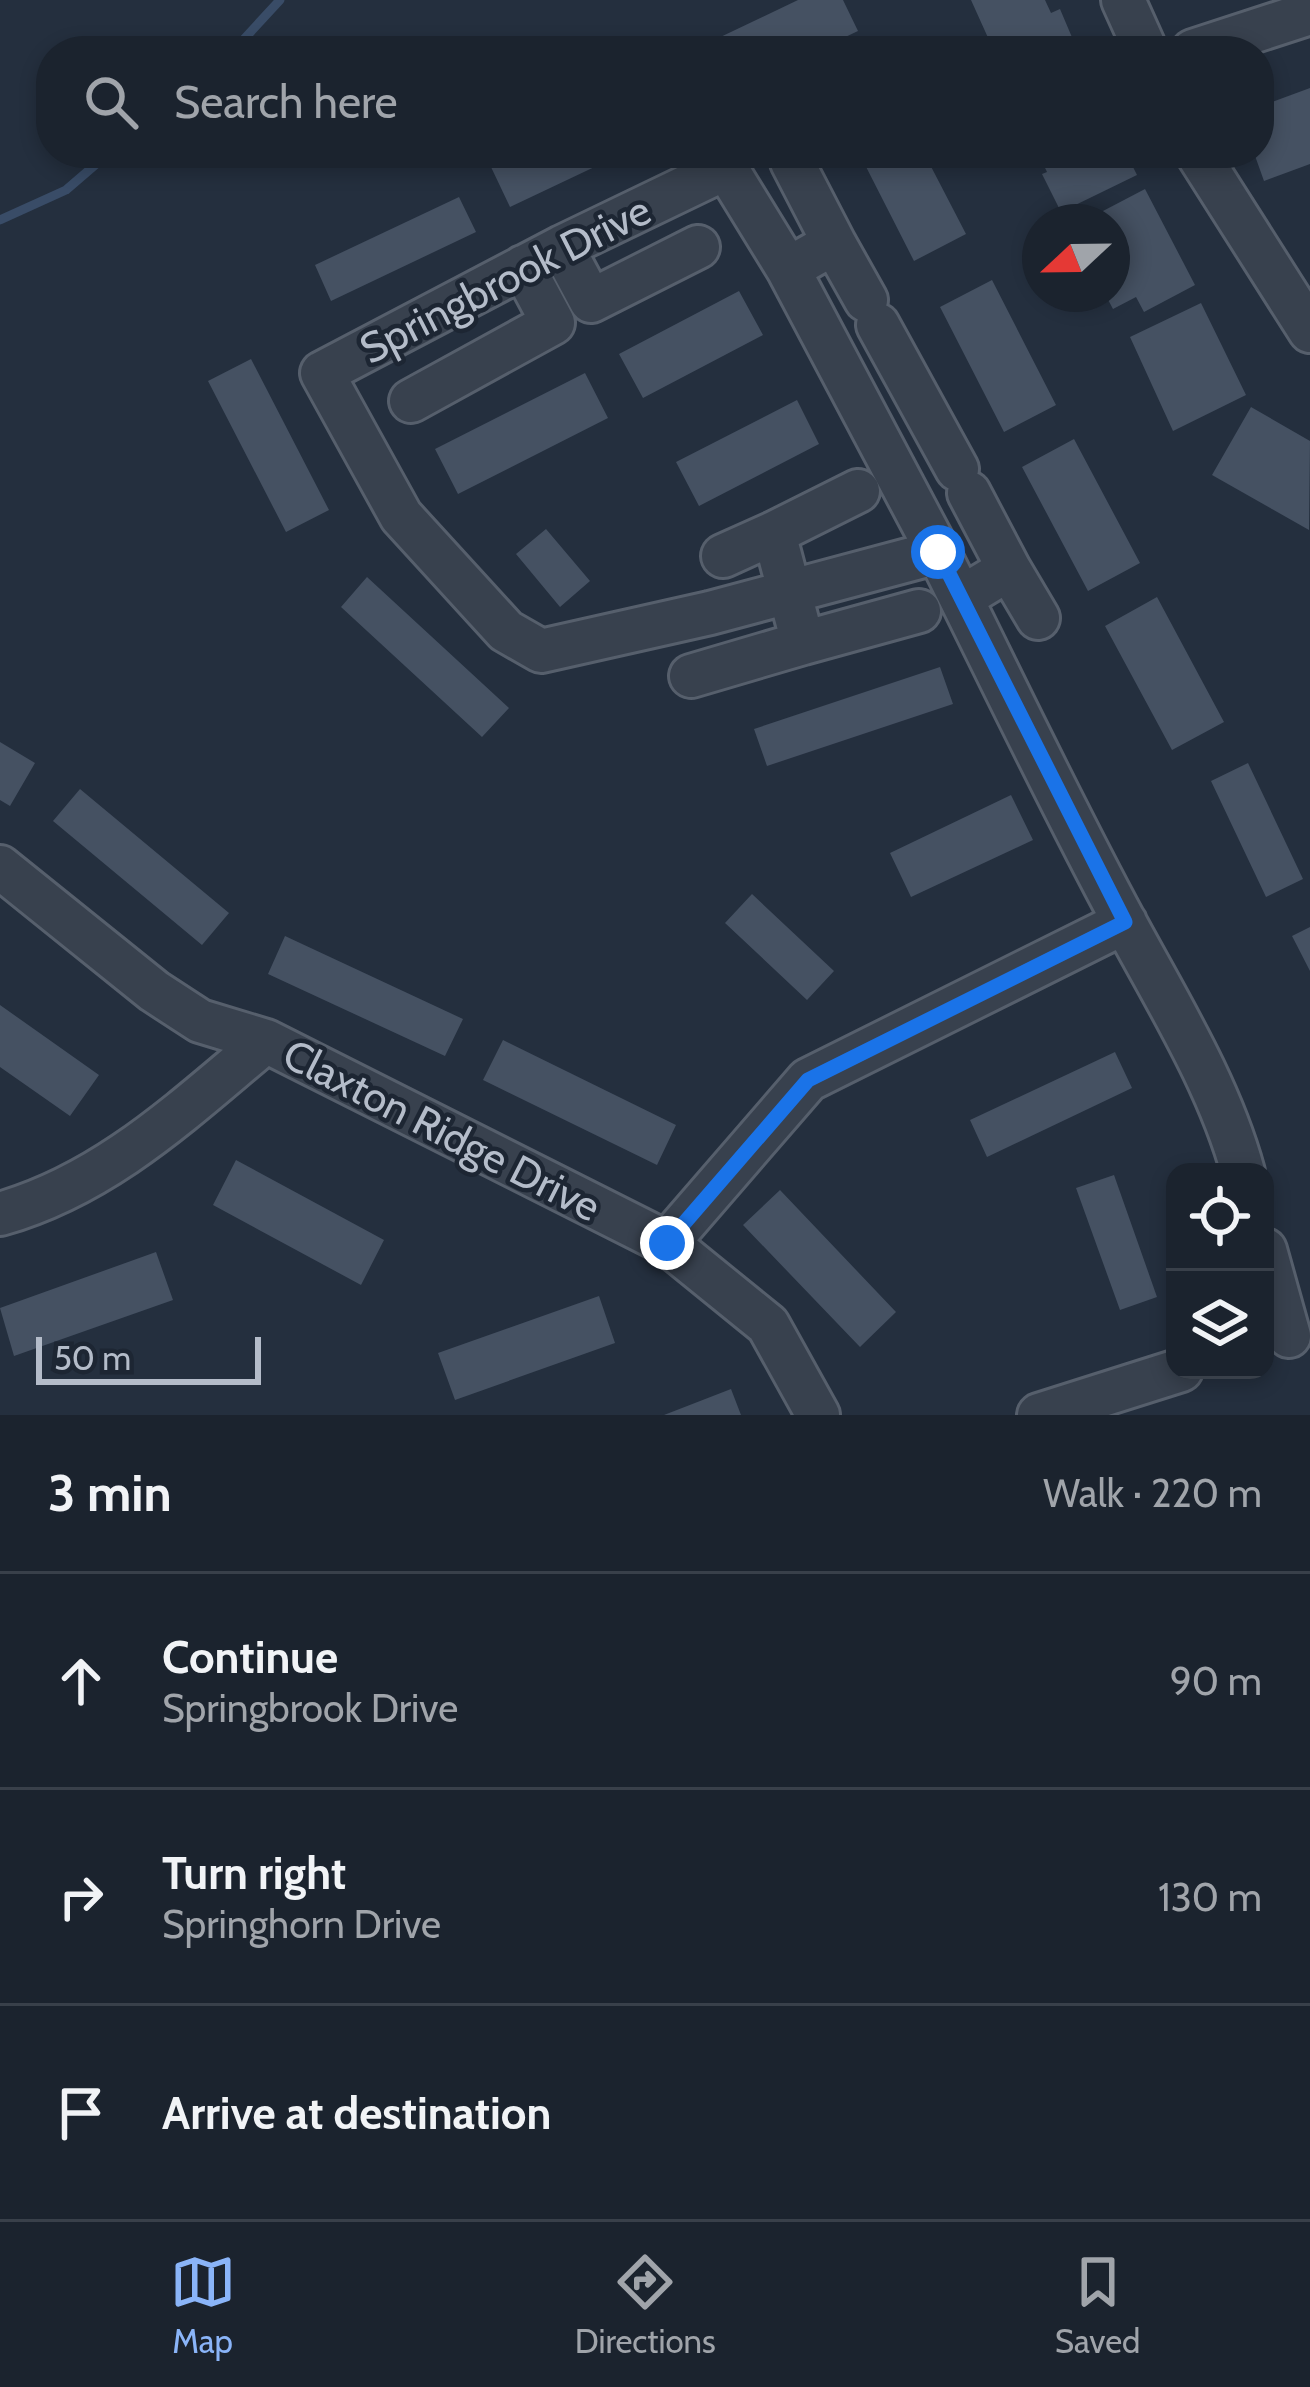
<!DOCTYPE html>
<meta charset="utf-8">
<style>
:root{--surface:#1b232e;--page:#242b36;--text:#f1f3f6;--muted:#a0a4aa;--line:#39404a;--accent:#8ab4f8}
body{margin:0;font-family:Cabin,sans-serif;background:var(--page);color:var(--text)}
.controls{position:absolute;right:36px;bottom:36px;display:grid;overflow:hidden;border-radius:24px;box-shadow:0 6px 18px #0003}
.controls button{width:108px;height:108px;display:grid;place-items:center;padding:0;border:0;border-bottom:3px solid var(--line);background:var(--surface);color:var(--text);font:60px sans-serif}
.compass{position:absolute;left:1022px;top:204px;width:108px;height:108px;border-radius:50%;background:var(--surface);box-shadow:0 6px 18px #0003;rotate:248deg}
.scale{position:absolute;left:36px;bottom:30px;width:225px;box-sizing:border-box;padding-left:12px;border:6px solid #b4bcc9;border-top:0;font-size:33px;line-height:42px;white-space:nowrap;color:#b4bcc9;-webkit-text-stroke:9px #1d2633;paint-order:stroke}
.stop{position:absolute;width:36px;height:36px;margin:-27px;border:9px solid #1a73e8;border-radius:50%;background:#fff}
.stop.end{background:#1a73e8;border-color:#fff;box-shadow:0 3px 12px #0008}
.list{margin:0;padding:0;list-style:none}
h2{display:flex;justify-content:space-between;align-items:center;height:156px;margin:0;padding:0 48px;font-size:51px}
h2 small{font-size:39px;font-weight:400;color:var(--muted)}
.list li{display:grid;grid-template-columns:78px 1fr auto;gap:36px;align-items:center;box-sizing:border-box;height:216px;padding:0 48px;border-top:3px solid var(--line)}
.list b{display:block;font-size:45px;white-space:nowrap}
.list p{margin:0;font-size:39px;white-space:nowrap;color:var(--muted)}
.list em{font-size:39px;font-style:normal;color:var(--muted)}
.icon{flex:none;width:66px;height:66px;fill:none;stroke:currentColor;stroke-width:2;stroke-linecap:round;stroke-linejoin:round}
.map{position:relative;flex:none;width:1310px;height:1415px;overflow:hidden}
.search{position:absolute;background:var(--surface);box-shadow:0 6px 18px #0003;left:36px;right:36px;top:36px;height:132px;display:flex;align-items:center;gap:30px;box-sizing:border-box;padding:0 42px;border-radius:48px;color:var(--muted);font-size:45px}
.sheet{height:804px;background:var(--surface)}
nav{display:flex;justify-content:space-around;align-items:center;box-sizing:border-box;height:168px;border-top:3px solid var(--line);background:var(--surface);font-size:33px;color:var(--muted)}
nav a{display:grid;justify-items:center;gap:6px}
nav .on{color:var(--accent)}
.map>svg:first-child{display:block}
</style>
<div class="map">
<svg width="1310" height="1415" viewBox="0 0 1310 1415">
<rect width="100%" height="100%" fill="#242f3e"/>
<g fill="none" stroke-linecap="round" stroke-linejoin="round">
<!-- stream -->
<path stroke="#394c67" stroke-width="9" d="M233 51 280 0
M0 220 66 190 109 153"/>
</g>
<!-- building -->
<path fill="#455162" d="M798 0H843L858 31 816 51H717L712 41Z
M971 0H1045L1051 13 1060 9 1074 42 1065 46 1068 51H994Z
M1310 88V164L1264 181 1254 153H1259V93L1265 91 1269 103Z
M521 153H624L510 207 491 167Z
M859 153H924L966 234 914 261Z
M1038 153H1126L1137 175 1061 212 1042 174 1047 172Z
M1145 189 1195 285 1144 312 1136 297 1113 309 1105 294H1112V222H1082Z
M459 197 476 232 331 301 315 265Z
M992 280 1056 405 1004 432 940 307Z
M739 291 763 335 643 398 619 354Z
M1201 303 1246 395 1173 431 1130 337Z
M251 359 329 510 286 532 208 381Z
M585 373 608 418 458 494 435 449Z
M797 400 819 444 699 506 676 462Z
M1251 407 1310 441 1309 530 1212 475Z
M1074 439 1140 563 1088 591 1022 467Z
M546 529 590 581 560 607 516 554Z
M367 577 509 708 482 737 341 607Z
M1157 597 1224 722 1172 750 1105 626Z
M940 667 953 704 767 766 754 729Z
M0 742 35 763 10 806 0 800Z
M1248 763 1303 879 1266 897 1211 781Z
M80 789 229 913 202 945 53 821Z
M1011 795 1033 840 911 897 890 853Z
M752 894 834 971 807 1000 725 923Z
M1310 927V971L1292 936Z
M285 936 463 1019 445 1056 268 974Z
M0 1005 99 1075 70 1116 0 1067Z
M503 1040 676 1125 657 1165 483 1080Z
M1115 1052 1132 1088 987 1157 970 1120Z
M236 1160 384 1240 361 1285 213 1205Z
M1114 1175 1157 1297 1120 1310 1076 1188Z
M780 1190 896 1312 860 1347 743 1225Z
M156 1252 173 1300 14 1356 0 1308Z
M599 1296 615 1343 455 1400 438 1353Z
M731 1389 741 1415H664Z"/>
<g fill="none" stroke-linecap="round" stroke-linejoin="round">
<defs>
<path id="minor" d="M1123 0 1146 51
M1193 51 1310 13
M1197 153 1310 331
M726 168 788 269 938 552 710 613 541 651 506 631 401 516 322 373 562 247Z
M834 243 866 300
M562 247 591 301 698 247
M788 269 834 243 792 162
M878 325 957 469
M411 401 553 323 523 267
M858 491 774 533 803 643 919 611
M938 552C1000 676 1059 801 1125 923 1168 1003 1219 1084 1243 1172
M723 556 774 533
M1009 569 1038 618
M961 598 1009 569 969 493
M691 676 803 643
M0 867 154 991 200 1021 266 1041C183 1110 106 1184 0 1214
M266 1041 667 1243 768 1325 818 1415
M667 1243 808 1080 1125 922
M1265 1250 1289 1336
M1039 1415 1181 1370"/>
</defs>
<!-- minor casing -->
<use href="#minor" stroke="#565f6c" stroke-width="48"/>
<!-- minor -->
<use href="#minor" stroke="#38414e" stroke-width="42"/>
</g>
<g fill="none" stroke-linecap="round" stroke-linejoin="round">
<!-- route -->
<path stroke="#1a73e8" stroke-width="15" d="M667 1243 808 1080 1125 922 938 552"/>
</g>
<g text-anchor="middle" stroke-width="9" stroke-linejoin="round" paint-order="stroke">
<!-- street labels -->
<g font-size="42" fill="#b4bcc9" stroke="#1d2633">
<text transform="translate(505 279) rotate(-27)" y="15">Springbrook Drive</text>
<text transform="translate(442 1130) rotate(27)" y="15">Claxton Ridge Drive</text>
</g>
</g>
</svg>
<div class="controls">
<button><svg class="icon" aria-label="locate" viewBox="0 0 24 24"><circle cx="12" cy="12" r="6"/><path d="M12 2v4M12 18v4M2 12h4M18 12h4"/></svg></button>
<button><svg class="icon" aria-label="layers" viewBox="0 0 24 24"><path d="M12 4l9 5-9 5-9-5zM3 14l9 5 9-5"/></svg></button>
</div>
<svg class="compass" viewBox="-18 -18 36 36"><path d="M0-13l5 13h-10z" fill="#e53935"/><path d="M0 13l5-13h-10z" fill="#a0a4aa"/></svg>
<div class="scale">50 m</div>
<div class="stop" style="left:938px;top:552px"></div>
<div class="stop end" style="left:667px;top:1243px"></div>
<div class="search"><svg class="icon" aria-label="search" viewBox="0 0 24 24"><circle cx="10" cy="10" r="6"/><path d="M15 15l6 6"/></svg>Search here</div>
</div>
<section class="sheet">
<h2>3 min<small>Walk · 220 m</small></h2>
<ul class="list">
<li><svg class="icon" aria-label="ahead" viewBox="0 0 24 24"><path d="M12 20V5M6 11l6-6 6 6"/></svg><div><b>Continue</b><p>Springbrook Drive</p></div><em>90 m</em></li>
<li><svg class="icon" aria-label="right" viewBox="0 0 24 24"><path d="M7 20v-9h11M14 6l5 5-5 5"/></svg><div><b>Turn right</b><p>Springhorn Drive</p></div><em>130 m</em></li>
<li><svg class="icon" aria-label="arrive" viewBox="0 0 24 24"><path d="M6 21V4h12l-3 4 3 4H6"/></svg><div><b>Arrive at destination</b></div></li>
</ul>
</section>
<nav>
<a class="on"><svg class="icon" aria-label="map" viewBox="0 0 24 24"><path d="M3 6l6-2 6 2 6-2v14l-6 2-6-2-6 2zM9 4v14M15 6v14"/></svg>Map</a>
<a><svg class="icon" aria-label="directions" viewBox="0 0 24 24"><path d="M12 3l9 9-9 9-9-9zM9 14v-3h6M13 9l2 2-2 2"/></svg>Directions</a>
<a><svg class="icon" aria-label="saved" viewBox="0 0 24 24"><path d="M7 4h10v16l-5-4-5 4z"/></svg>Saved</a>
</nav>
